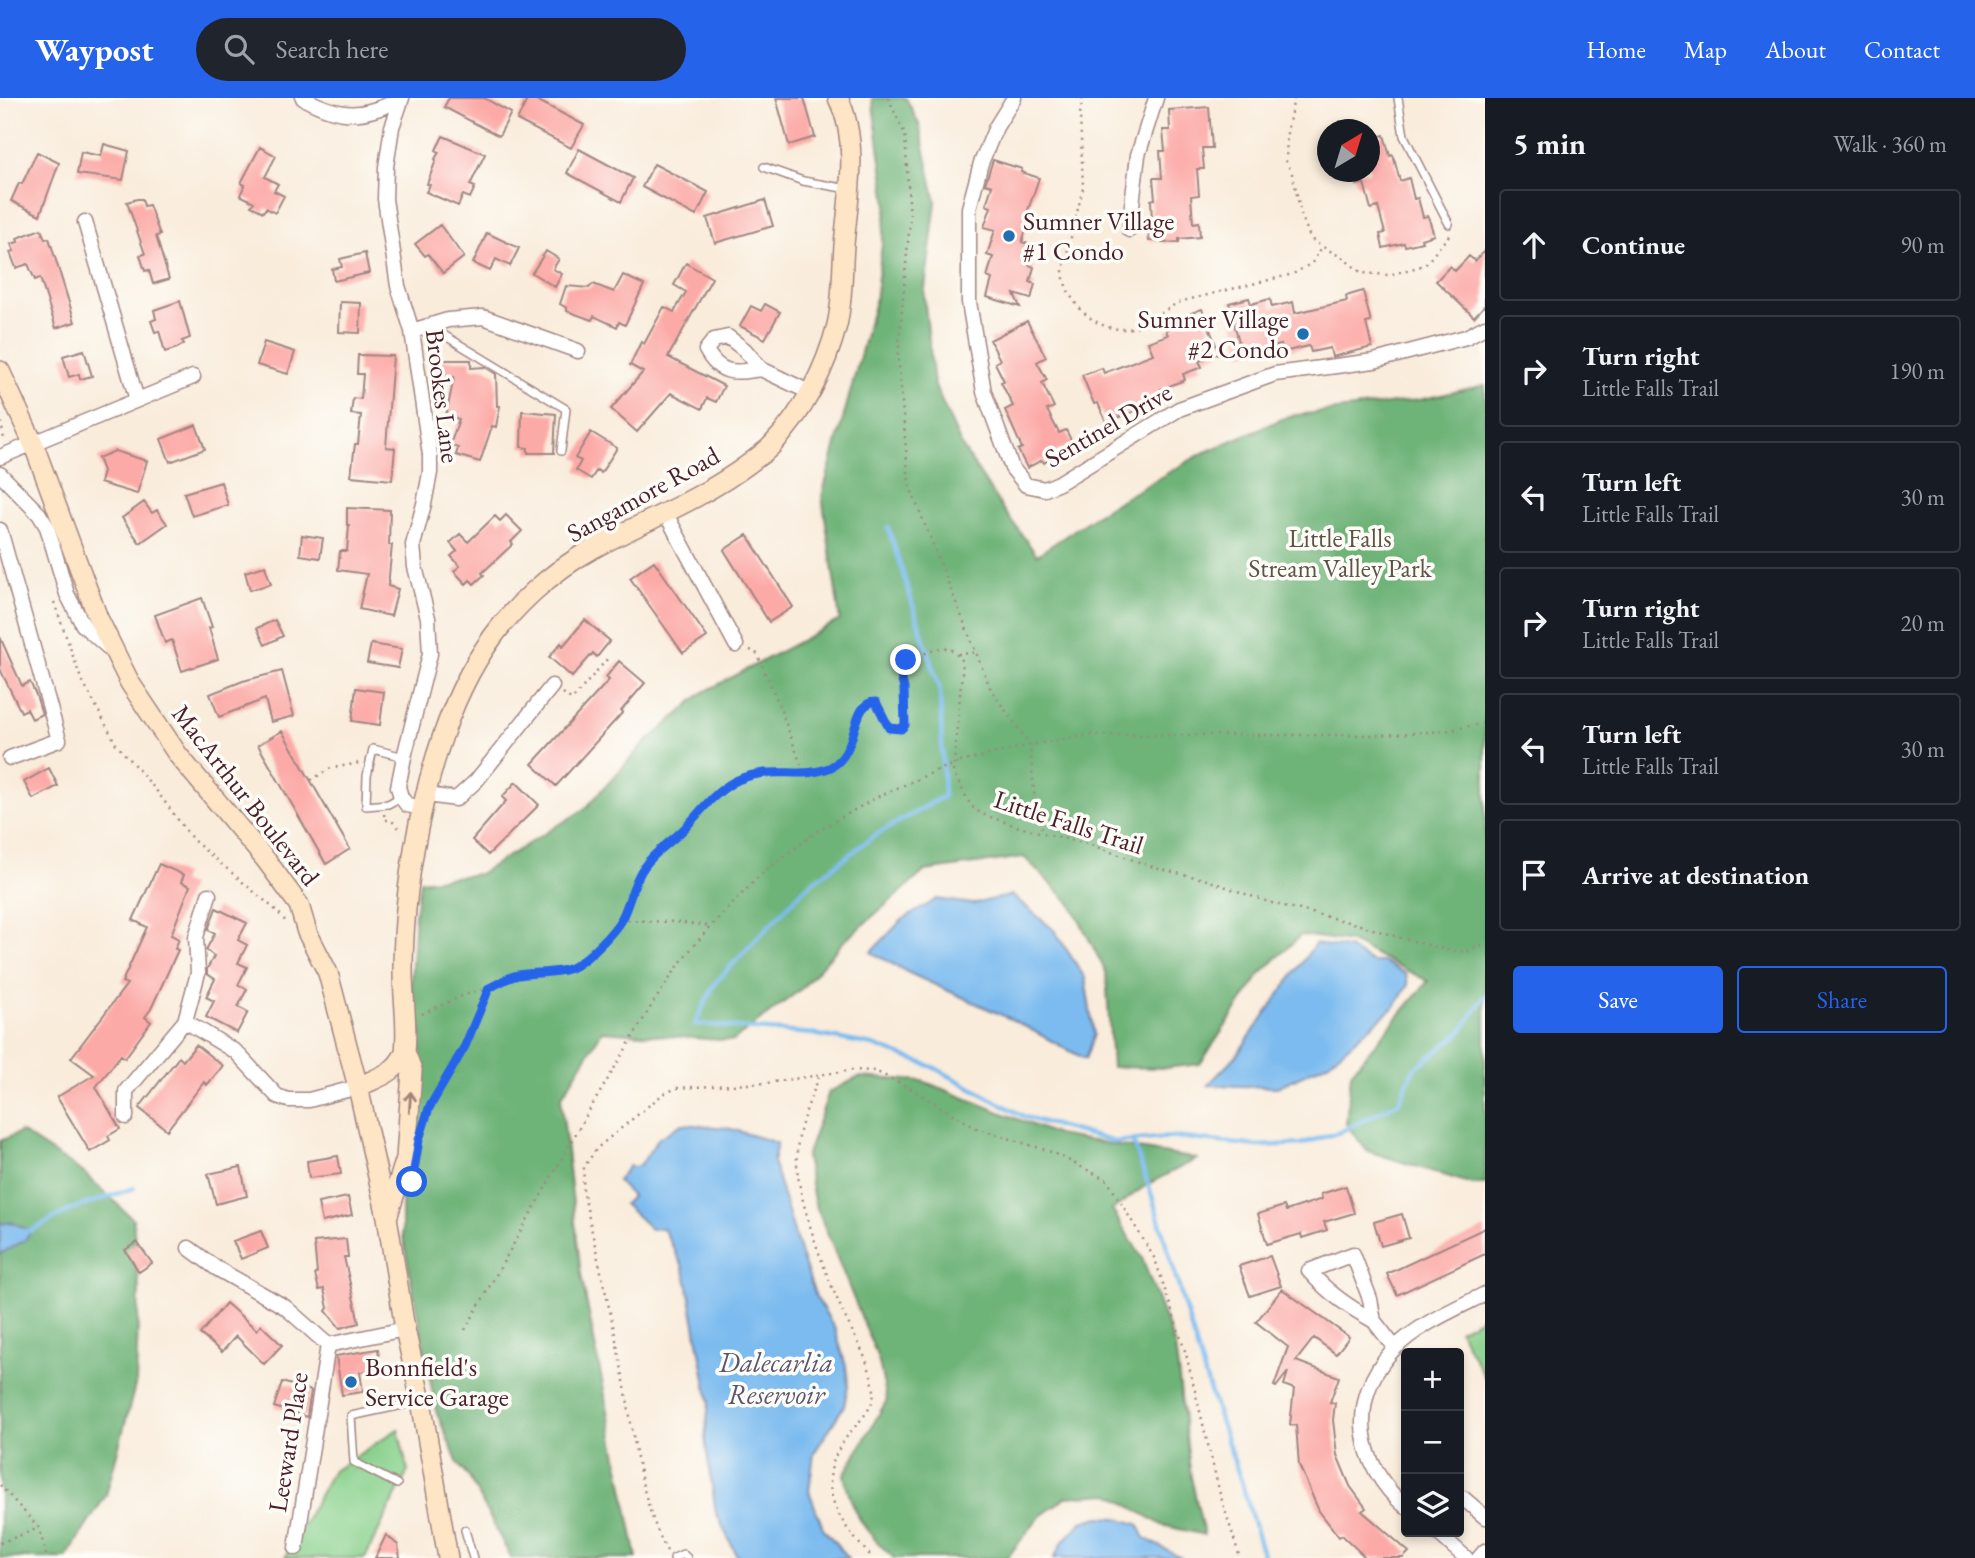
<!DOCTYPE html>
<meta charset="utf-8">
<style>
:root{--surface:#171b24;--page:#20242c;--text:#f1f3f6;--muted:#9ea1a6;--line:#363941;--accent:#2563eb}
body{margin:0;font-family:"EB Garamond",serif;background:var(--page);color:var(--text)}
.controls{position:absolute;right:21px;bottom:21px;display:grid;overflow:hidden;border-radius:7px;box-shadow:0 4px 10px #0003}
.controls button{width:63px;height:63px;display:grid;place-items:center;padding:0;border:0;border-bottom:2px solid var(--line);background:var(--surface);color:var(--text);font:35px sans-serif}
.compass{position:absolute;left:1317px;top:21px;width:63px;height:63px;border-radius:50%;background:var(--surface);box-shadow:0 4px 10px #0003;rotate:38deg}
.stop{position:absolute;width:21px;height:21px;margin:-16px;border:5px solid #2563eb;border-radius:50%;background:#fff}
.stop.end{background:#2563eb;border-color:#fff;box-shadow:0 2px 7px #0008}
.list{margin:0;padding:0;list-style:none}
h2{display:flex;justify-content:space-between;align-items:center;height:91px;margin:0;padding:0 28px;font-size:30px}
h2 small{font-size:23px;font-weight:400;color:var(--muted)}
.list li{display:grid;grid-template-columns:46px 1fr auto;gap:21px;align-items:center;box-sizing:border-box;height:112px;margin:0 14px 14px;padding:0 14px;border:2px solid var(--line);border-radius:7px}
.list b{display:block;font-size:26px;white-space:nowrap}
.list p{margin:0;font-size:23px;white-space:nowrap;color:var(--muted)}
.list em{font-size:23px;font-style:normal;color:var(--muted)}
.actions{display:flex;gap:14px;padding:21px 28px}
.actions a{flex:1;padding:16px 0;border:2px solid var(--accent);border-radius:7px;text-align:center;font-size:24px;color:var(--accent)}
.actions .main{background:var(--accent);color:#fff}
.icon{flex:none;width:38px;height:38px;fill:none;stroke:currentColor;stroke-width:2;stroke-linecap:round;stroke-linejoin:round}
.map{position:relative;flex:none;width:1485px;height:1460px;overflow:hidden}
header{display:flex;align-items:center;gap:42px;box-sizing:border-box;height:98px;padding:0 35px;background:var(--accent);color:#fff}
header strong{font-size:33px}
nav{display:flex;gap:38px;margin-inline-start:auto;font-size:24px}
.search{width:490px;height:63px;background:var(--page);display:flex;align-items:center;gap:18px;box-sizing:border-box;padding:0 24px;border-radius:38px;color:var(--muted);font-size:26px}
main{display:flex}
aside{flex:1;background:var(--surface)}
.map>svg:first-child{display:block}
</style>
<header>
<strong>Waypost</strong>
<div class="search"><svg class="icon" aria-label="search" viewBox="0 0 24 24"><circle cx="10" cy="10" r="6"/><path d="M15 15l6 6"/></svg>Search here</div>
<nav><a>Home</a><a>Map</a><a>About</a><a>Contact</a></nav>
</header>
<main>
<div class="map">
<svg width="1485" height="1460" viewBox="0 0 1485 1460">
<rect width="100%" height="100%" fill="#fdfcf7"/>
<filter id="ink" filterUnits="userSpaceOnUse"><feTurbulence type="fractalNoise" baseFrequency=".0143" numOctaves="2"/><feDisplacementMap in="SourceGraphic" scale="14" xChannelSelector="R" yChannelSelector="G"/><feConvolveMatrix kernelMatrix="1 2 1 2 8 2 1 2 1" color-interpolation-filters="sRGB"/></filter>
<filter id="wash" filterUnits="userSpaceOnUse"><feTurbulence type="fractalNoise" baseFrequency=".00686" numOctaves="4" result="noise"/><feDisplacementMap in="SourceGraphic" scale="28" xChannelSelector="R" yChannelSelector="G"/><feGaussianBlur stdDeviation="1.57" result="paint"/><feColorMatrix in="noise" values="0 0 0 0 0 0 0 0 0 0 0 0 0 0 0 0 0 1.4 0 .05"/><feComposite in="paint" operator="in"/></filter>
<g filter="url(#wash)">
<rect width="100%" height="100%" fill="#f9ecdb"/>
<!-- green -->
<path fill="#89d18d" stroke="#6a785c" stroke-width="2" d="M1485 1218V1280L1459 1232Z
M398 1331 408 1373 365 1460H285L332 1374Z"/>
<!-- forest -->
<path fill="#6eb378" stroke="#5c6952" stroke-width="2" d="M872 0H906L919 26 936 104 924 198 934 286 961 347 1000 407 1037 457 1107 410 1203 355 1289 318 1419 302 1485 287V1086H1472L1367 1053 1346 1026 1351 975 1428 883 1351 844 1301 837 1261 875 1200 966 1165 970 1112 969 1106 874 1071 806 1024 759 925 773 843 844 801 891 733 943 602 933 561 1000 581 1176 637 1460H511L469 1379 458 1366 436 1313 402 1134V1100L418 970 411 882 415 815 420 783 479 776 586 710 641 649 702 595 840 522 822 398 875 203 887 105Z
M859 979 923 983 1057 1037 1197 1061 1148 1086 1112 1112 1142 1160 1175 1248 1191 1379 1204 1437 1162 1427 1110 1396 1066 1399 1038 1420 1007 1460H894C865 1434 852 1416 844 1377L887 1302 878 1260 814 1103 806 1059 829 994Z
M21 1034 84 1075 133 1121 139 1191 136 1284 106 1397 66 1460H0V1043Z"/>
<!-- water -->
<path fill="#7bbbef" stroke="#626d8d" stroke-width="2" d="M1012 797 1054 832 1085 880 1094 937 1085 961 1015 923 909 875 871 854 902 822 937 801 973 806Z
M1315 846 1348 850 1371 864H1384L1406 876 1408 887 1395 908 1328 965 1277 989 1208 987 1236 958Z
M682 1026 728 1030 777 1045 773 1064 801 1157 816 1199 835 1231 847 1272 848 1288 844 1308 814 1355 809 1393 823 1430 848 1460H738L716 1415 705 1341 709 1303 687 1183 682 1167 663 1130 651 1131 624 1106 632 1098 617 1083 629 1068 636 1069 642 1065 658 1041Z
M11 1124 31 1133 24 1143 0 1156V1126Z
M1099 1419 1117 1420 1138 1426 1145 1440 1181 1460H1054L1062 1445 1082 1424Z"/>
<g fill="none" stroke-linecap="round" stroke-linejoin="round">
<!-- stream -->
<path stroke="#7bbbef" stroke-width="4.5" d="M888 429 940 592 944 698 874 738 805 790 715 885 695 926 813 936 873 947 933 969 1025 1019 1115 1044 1174 1039 1257 1048 1301 1046 1340 1034 1399 1004 1413 972 1460 935 1485 898
M1133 1043 1152 1098 1207 1284 1242 1386 1264 1460
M25 1133H31L72 1111 134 1090"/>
</g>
<g id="blocks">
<!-- building -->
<path fill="#fcaaa7" d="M449 0H484L511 15 499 38 444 9Z
M528 0H533L584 27 571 50 517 22Z
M776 0H804L815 39 789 47Z
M1209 9 1212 50H1202L1204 71H1197L1199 97 1191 98 1193 125 1199 124 1200 139 1179 141V144L1162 145V142L1149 143 1147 123 1152 122 1151 102 1155 101 1153 80H1162L1160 53H1165L1163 32H1170L1169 12Z
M1384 37 1390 58 1393 57 1400 83 1409 80 1414 101 1418 100 1423 119 1428 118 1434 137 1421 141 1422 144 1405 148 1404 145 1383 150 1380 136 1385 135 1378 109 1371 111 1364 85 1357 87 1353 74H1369V41Z
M443 38 485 56 470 87 475 89 470 100 463 97 458 108 426 94 430 87 427 86 436 62 435 61 439 54 436 52Z
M104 46 129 53 123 82 77 76 81 54 101 58Z
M260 49 276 58 265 79 278 86 274 93 284 98 275 115 266 110 263 114 251 108 254 104 240 97 245 87 241 85Z
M579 51 633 80 621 104 567 75Z
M37 54 59 65 40 117 11 103 19 85 22 86Z
M993 62 1022 71 1021 74 1039 80 1026 118 1030 119 1022 144 1034 148 1029 167 1034 169 1030 184 1035 186 1031 201 1014 196 1020 209 987 199 992 181 987 179 993 159 987 157 995 132 984 129 991 109 986 107 992 88 985 86Z
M654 66 708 94 696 118 642 89Z
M137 101H142L144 108 149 107 160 137 156 138 169 181 153 186 149 172 145 173 140 157 145 156 127 104Z
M765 102 773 128 715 145 707 120Z
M440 127 464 159 443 175 428 156 425 158 415 146Z
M41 131 45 141 49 140 75 224 56 230 40 180 35 182 28 166 16 170 10 154 14 153 11 146 18 144 17 140Z
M487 135 519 150 510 168 496 161 490 173 473 165Z
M1485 152V207L1474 219 1436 183 1450 168 1455 173 1469 158 1475 163Z
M546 153 559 161 553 171 562 176 555 189 532 175Z
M365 155 369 175 334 183 332 171 342 169 340 161Z
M686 165 712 180 668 259 724 288 716 304 707 300 702 311 671 295 637 334 611 311 643 274 630 267 641 244 644 246 664 209 674 214 686 194 674 187Z
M623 177 644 187 625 227 619 224 617 229 594 218 592 222 567 213V210L560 206 566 188 589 190 593 186 614 194Z
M1363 193 1371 224 1366 225 1372 249 1332 259 1330 250 1311 254 1309 248 1283 254 1281 247 1242 256 1229 205 1249 200 1251 206 1270 201 1272 209 1293 204 1295 215 1347 203 1346 198Z
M180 203 190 240 182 243 184 246 177 250 165 254 159 233 155 234 151 223 156 221 154 212Z
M340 204 361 205 360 235 339 234Z
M765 206 780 214 765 241 740 228 751 208 761 213Z
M1202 211 1219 255 1199 263 1202 269 1183 276 1185 282 1161 291 1163 297 1144 305 1146 309 1106 324 1098 305 1094 306 1082 277 1102 270 1104 275 1153 256 1148 244 1168 237 1166 232 1178 227 1177 224 1184 221 1183 218Z
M1027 223 1046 259 1037 264 1047 282 1042 285 1054 309 1047 312 1059 335 1066 332 1073 346 1054 355 1055 359 1044 365 1042 362 1027 370 1018 352 1022 350 1005 312 1013 308 1001 284 1004 283 995 265 1000 262 990 242Z
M264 244 295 254 288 276 257 267Z
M84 252 92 278 80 281 79 276 69 279 63 258Z
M358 257 393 258 386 349 395 350 392 382 351 378 355 346H358L361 317 351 316 353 300 361 301 363 276H357Z
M439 262H471V270L485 269 496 276 497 308H500L496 329 492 328 480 364 456 357 458 350 450 347 459 321 446 318 454 279H439Z
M522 313 556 316 554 355H528V350L521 349Z
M196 327 205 351 170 364 161 341Z
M591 334 617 350 601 375 597 372 591 381 576 372 581 363 575 360Z
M115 353 147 363 137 396 100 385 103 373 98 360Z
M221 384 228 407 192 418 184 395Z
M144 404 152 415 157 412 167 426 140 445 122 420Z
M347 410 390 412 389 447H392L388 488 398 491 391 518 359 511 367 476 338 472 340 453H347L349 427H347Z
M506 417 522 433 511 444 513 446 482 475 484 477 474 486 470 482 466 486 454 473 460 468 451 458 457 453 450 445 460 436 468 444 495 418 500 423Z
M302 437 323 440 320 460 300 457Z
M747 437 793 509 769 524 724 452Z
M654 463 707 539 683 555 630 480Z
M265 468 271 486 250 492 245 474Z
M202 500 212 529 209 530 218 561 182 573 172 542 165 545 155 517Z
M275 522 283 538 265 547 257 530Z
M585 522 610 543 597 559 593 555 572 579 549 559 561 545 563 548Z
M0 539 22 588 30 584 36 597 42 616 32 621 27 611 21 614 0 571Z
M371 546 402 551 398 570 367 565Z
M619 563 645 585 621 613 623 614 556 688 532 666 609 582 606 579Z
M282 573 294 618 271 624 265 601 219 619 210 596 243 583Z
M356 590 384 594 380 627 352 623Z
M282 633 350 751 326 766 258 647Z
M49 670 58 688 33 701 24 684Z
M516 684 539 707 488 757 472 742 506 703 502 699Z
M159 766 184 777 181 784 190 788 171 837 179 841 175 851 178 852 151 911 145 919 151 924 125 960 121 957 96 989 120 1031 108 1038 110 1042 90 1054 57 999 94 977 71 960 127 886 122 884 147 829 133 822Z
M216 810 247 825 238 842 247 847 238 865 247 869 238 887 247 891 238 909 248 914 237 935 206 919 214 903 206 899 215 881 207 876V871L214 858 206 852 215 835 208 832Z
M196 947 223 968 207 987 204 984 167 1032 139 1010 179 959 183 963Z
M338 1058 341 1076 309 1080 307 1063Z
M241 1069 247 1098 216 1106 208 1076Z
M1346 1088 1354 1115 1324 1124 1327 1132 1302 1140 1301 1136 1267 1146 1258 1116 1284 1108 1286 1113 1322 1101 1321 1096Z
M348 1099 352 1117 322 1124 318 1105Z
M1402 1116 1409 1140 1381 1148 1374 1124Z
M1485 1130V1156L1397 1197 1387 1176Z
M261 1133 268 1150 241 1161 233 1143Z
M346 1141 348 1159H344L359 1225 340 1230 326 1213 328 1210 324 1191 319 1192 315 1176 317 1175 314 1144Z
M137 1144 152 1165 139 1174 125 1152Z
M1270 1158 1281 1188 1250 1198 1239 1168Z
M1282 1191 1349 1239 1336 1256 1314 1240 1296 1263 1339 1279 1330 1304 1335 1305 1333 1322 1337 1357 1350 1388 1366 1410 1362 1413 1409 1454 1403 1460H1366L1342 1437 1339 1439 1319 1413 1299 1367 1296 1327H1290L1294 1291 1284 1287 1288 1274 1276 1289 1274 1288 1288 1249 1256 1224Z
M226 1205 257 1232 261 1227 282 1247 264 1266 236 1238 222 1254 200 1236Z
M378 1251 381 1271 360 1274 363 1294 342 1297 336 1258Z
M282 1284 311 1293 307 1319 274 1309Z
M386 1437 398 1447 400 1460H375Z"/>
</g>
</g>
<g filter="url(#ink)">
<use href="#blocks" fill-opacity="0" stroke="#a28683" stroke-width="2"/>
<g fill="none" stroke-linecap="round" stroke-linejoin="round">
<defs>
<path id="lane" d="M1398 0 1404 38 1449 126
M764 69 803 83 848 91
M429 228 566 311 561 353
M401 699 388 706 366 708 367 678 373 651 404 659
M397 1386 354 1364 351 1318 421 1303
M465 1432 473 1460
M674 1460 683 1456 687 1460"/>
<path id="street" d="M303 0C342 21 362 20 401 1
M402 0 392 29 386 69 385 101 398 188 412 233 430 357V375L424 406 413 447 415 469 428 520 430 556 404 659 398 689 401 699 407 707 423 710
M1014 0 996 29 981 65 969 110V204L984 294 1012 370 1026 387 1045 391 1059 385 1179 311 1275 276 1374 263 1466 239 1485 229
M85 124 137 302
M1129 132 1138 57 1156 0
M412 233 448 222 483 219 578 253
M761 271C735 275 720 278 706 252L714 242 728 239 745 252 761 271 809 294
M0 359 193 279
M0 376 39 416 47 429 67 496 83 527 110 551
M666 416 736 547
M0 432 59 642 10 660
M427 697 456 701 476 683 552 588
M185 923 236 954 277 998 288 1002H309L358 989
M126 1019V993L185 923 198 875 196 839 209 797
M189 1150 216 1170 285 1209 328 1247
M1374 1223C1349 1209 1328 1195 1309 1173L1353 1156 1370 1201 1374 1223 1395 1250
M328 1247 405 1231
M1459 1405 1463 1400 1485 1419
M1406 1409C1356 1367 1347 1301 1393 1252 1417 1227 1455 1211 1485 1196
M1437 1434 1466 1460
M296 1450 328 1247
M1479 1460 1485 1453"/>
<path id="secondary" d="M0 273 33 345 98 520 130 585 178 657 266 762 299 807 307 834 328 875 358 989 387 1119 405 1231 421 1303 448 1460
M358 989C378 979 396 976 405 954 408 927 403 901 403 874 403 775 430 632 485 550 511 510 552 473 594 450 647 422 702 401 750 365 757 359 766 354 772 347 803 315 826 270 837 227 843 202 842 173 844 147 848 100 860 44 838 0
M388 1117 406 1060 412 972 405 954"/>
</defs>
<!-- lane casing -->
<use href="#lane" stroke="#a28683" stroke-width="10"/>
<!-- street casing -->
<use href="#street" stroke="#a28683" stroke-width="17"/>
<!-- secondary casing -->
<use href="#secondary" stroke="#a28683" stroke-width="22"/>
<!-- path -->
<path stroke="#a28683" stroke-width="2.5" stroke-dasharray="2 5" stroke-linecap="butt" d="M888 0 905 36 910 121 898 257 909 387 991 592 1030 647 1035 706 1043 735
M1083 0 1080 16 1083 90 1063 172C1064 205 1101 240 1135 229 1153 224 1166 209 1183 203L1293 176 1312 165 1322 149
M1294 0 1287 34 1286 63 1293 78 1301 116 1309 137 1314 144 1343 160 1362 175 1389 177 1425 167 1450 136
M0 317 4 341
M54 504 80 578 116 646 156 692 193 742 278 814 286 824
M750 552 756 554 778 604 804 675
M958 556 975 555
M563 595 572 602 608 560
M960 664 1030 647 1089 637H1379L1445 633 1485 625
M311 682 331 670 360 665
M384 716 385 722H391L400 731
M621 822 674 824 709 828
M422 916 462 898 498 886 515 877 570 871 600 847 621 822 642 770 662 749 685 730 707 704 733 684 763 673 804 675 831 669 848 654 864 606 876 604 889 630H901L905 627 904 591 900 574 906 562 940 550H950L963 563 953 674 971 708 982 716 1019 729 1091 747 1159 771 1204 781 1268 804 1360 827 1401 840 1448 852 1466 854 1485 845
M819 979C810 1003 798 1028 797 1055 794 1094 825 1175 842 1212 853 1237 868 1259 873 1286 878 1308 861 1320 849 1336 811 1383 836 1423 873 1460
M428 1015 465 948 489 890
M465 1232 583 1023 653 905 685 858 710 829 760 777 818 733 877 699 936 673
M0 1387 39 1430 47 1460
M0 1445 39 1430
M667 1453C638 1399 634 1333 622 1273 611 1212 595 1152 583 1091L584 1069 597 1050 663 996 677 990 767 985 852 972 875 973 908 989 976 1030 1052 1054 1107 1082 1155 1161 1186 1256 1220 1396 1240 1460"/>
<!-- lane -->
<use href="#lane" stroke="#fff" stroke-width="7"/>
<!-- street -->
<use href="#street" stroke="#fff" stroke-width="14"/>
<!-- secondary -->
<use href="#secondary" stroke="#fde5c5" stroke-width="19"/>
<!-- path-bridge -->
<path stroke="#a28683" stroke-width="2.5" stroke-dasharray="2 5" stroke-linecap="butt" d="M936 673 960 664"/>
</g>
<!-- one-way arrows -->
<defs><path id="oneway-shaft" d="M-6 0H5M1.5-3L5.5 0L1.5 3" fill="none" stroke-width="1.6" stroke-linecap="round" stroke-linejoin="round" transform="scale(1.75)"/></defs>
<use stroke="#a48278" href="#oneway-shaft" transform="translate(410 1004) rotate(-86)"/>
</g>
<g fill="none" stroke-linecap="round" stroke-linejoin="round" filter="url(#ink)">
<!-- route -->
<path stroke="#2563eb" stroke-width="9" d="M412 1084 419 1042 429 1010 465 948 489 890C498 886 508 879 518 877 533 874 558 876 571 870 586 863 616 833 623 818 630 803 634 782 644 769 655 753 673 743 686 729 701 713 713 696 732 685 766 665 801 683 831 669 860 654 850 603 876 604L889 630 901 631 905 627 904 591 900 574 906 562"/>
</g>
<!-- markers -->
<g fill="#1f6fb2" stroke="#fdfcf7" stroke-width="2.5">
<circle cx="1009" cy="138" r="7"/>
<circle cx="1303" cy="236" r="7"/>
<circle cx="351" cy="1284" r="7"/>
</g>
<g text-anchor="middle" stroke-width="7" stroke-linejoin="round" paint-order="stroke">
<!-- poi labels -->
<g font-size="26" fill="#4a1f2b" stroke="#fdfcf7" text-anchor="start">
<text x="1023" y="132">Sumner Village<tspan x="1023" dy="30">#1 Condo</tspan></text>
<text x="1289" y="230" text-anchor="end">Sumner Village<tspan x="1289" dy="30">#2 Condo</tspan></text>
<text x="365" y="1278">Bonnfield's<tspan x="365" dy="30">Service Garage</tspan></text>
</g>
<!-- street labels -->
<g font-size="26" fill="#4a1f2b" stroke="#fdfcf7">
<text transform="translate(443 298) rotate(83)" y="9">Brookes Lane</text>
<text transform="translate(1108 327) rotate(-30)" y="9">Sentinel Drive</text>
<text transform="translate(643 396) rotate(-29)" y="9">Sangamore Road</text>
<text transform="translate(246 697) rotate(52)" y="9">MacArthur Boulevard</text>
<text transform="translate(1069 724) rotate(18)" y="9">Little Falls Trail</text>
<text transform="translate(288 1344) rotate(-81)" y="9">Leeward Place</text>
</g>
<!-- park labels -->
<g font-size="26" fill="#5d5448" stroke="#fdfcf7">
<text x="1340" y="449">Little Falls<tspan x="1340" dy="30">Stream Valley Park</tspan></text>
</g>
<!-- water labels -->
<g font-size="28" font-style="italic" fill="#5b5670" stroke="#fdfcf7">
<text x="776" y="1274">Dalecarlia<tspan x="776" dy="32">Reservoir</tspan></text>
</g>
</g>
</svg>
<div class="controls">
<button>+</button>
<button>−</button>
<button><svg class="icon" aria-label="layers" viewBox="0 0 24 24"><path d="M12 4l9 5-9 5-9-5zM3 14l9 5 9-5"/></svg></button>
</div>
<svg class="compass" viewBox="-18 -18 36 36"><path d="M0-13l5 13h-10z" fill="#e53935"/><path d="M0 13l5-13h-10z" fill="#9ea1a6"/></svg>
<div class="stop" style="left:412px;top:1084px"></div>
<div class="stop end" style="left:906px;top:562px"></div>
</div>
<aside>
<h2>5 min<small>Walk · 360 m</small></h2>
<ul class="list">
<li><svg class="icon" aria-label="ahead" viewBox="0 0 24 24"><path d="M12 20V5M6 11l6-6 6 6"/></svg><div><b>Continue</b></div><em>90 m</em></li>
<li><svg class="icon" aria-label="right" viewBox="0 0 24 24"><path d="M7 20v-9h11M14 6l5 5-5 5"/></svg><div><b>Turn right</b><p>Little Falls Trail</p></div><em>190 m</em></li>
<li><svg class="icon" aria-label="left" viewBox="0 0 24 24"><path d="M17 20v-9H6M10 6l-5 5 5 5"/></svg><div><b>Turn left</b><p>Little Falls Trail</p></div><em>30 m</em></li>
<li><svg class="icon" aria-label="right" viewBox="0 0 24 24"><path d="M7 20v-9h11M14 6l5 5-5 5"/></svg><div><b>Turn right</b><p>Little Falls Trail</p></div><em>20 m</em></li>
<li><svg class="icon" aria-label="left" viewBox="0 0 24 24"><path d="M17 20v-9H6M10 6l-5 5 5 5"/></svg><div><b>Turn left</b><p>Little Falls Trail</p></div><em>30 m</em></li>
<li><svg class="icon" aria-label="arrive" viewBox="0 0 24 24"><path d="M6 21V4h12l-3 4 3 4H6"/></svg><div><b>Arrive at destination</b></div></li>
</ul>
<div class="actions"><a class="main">Save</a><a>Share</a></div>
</aside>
</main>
